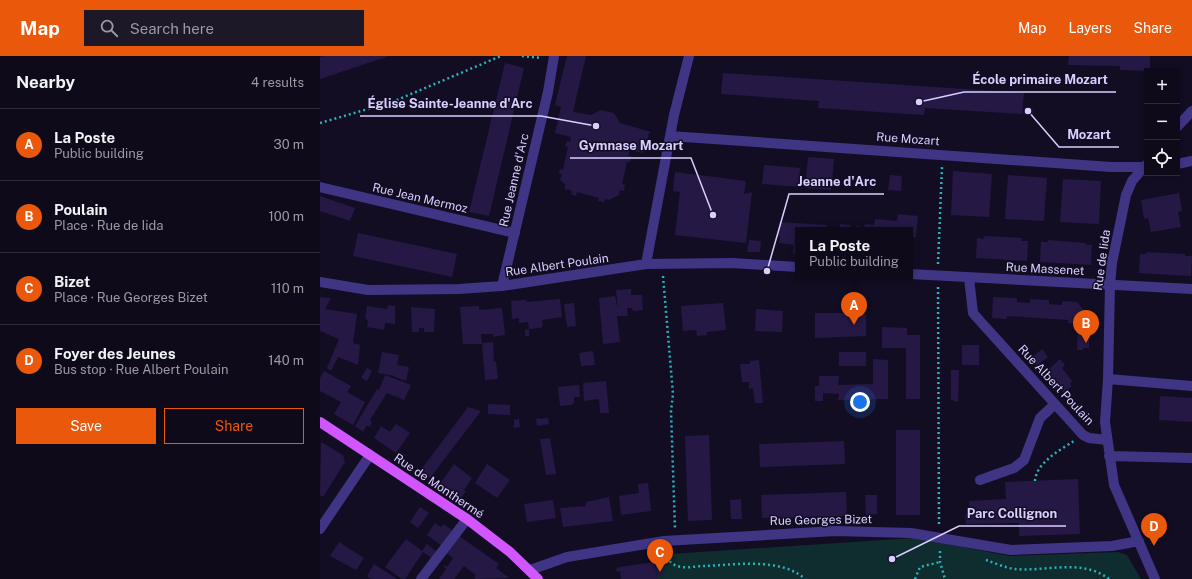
<!DOCTYPE html>
<meta charset="utf-8">
<style>
:root{--surface:#0e0a1a;--page:#1c1827;--text:#f1f3f6;--muted:#9b9aa2;--line:#2e2b39;--accent:#ea580c}
body{margin:0;font-family:"Public Sans",sans-serif;background:var(--page);color:var(--text)}
.controls{position:absolute;right:12px;top:12px;display:grid;overflow:hidden;border-radius:0px;box-shadow:0 2px 6px #0003}
.controls button{width:36px;height:36px;display:grid;place-items:center;padding:0;border:0;border-bottom:1px solid var(--line);background:var(--surface);color:var(--text);font:20px sans-serif}
.you{position:absolute;left:540px;top:346px;width:14px;height:14px;margin:-10px;border:3px solid #fff;border-radius:50%;background:#1a73e8;box-shadow:0 0 0 6px #1a73e833}
.badge{display:grid;place-items:center;width:26px;height:26px;border-radius:50%;background:var(--accent);color:#fff;font-size:13px;font-weight:700}
.pin{position:absolute;translate:-50% -33px;filter:drop-shadow(0 1px 2px #0008)}
.pin::after{content:'';position:absolute;top:21px;width:14px;height:12px;background:inherit;clip-path:polygon(0 0,100% 0,50% 100%)}
.popup{position:absolute;left:475px;top:171px;width:118px;height:52px;box-sizing:border-box;display:grid;place-content:center;border-radius:0px;background:var(--surface);filter:drop-shadow(0 1px 3px #0005);font-size:13px;white-space:nowrap;color:var(--muted)}
.popup b{font-size:15px;color:var(--text)}
.popup::after{content:'';position:absolute;left:50%;top:100%;margin-left:-8px;border:8px solid transparent;border-top-color:var(--surface)}
.list{margin:0;padding:0;list-style:none}
h2{display:flex;justify-content:space-between;align-items:center;height:52px;margin:0;padding:0 16px;font-size:17px}
h2 small{font-size:13px;font-weight:400;color:var(--muted)}
.list li{display:grid;grid-template-columns:26px 1fr auto;gap:12px;align-items:center;box-sizing:border-box;height:72px;padding:0 16px;border-top:1px solid var(--line)}
.list b{display:block;font-size:15px;white-space:nowrap}
.list p{margin:0;font-size:13px;white-space:nowrap;color:var(--muted)}
.list em{font-size:13px;font-style:normal;color:var(--muted)}
.actions{display:flex;gap:8px;padding:12px 16px}
.actions a{flex:1;padding:9px 0;border:1px solid var(--accent);border-radius:0px;text-align:center;font-size:14px;color:var(--accent)}
.actions .main{background:var(--accent);color:#fff}
.icon{flex:none;width:22px;height:22px;fill:none;stroke:currentColor;stroke-width:2;stroke-linecap:round;stroke-linejoin:round}
.map{position:relative;flex:none;width:872px;height:523px;overflow:hidden}
header{display:flex;align-items:center;gap:24px;box-sizing:border-box;height:56px;padding:0 20px;background:var(--accent);color:#fff}
header strong{font-size:19px}
nav{display:flex;gap:22px;margin-inline-start:auto;font-size:14px}
.search{width:280px;height:36px;background:var(--page);display:flex;align-items:center;gap:10px;box-sizing:border-box;padding:0 14px;border-radius:0px;color:var(--muted);font-size:15px}
main{display:flex}
aside{flex:1;background:var(--surface)}
.map>svg:first-child{display:block}
</style>
<header>
<strong>Map</strong>
<div class="search"><svg class="icon" aria-label="search" viewBox="0 0 24 24"><circle cx="10" cy="10" r="6"/><path d="M15 15l6 6"/></svg>Search here</div>
<nav><a>Map</a><a>Layers</a><a>Share</a></nav>
</header>
<main>
<aside>
<h2>Nearby<small>4 results</small></h2>
<ul class="list">
<li><span class="badge">A</span><div><b>La Poste</b><p>Public building</p></div><em>30 m</em></li>
<li><span class="badge">B</span><div><b>Poulain</b><p>Place · Rue de Iida</p></div><em>100 m</em></li>
<li><span class="badge">C</span><div><b>Bizet</b><p>Place · Rue Georges Bizet</p></div><em>110 m</em></li>
<li><span class="badge">D</span><div><b>Foyer des Jeunes</b><p>Bus stop · Rue Albert Poulain</p></div><em>140 m</em></li>
</ul>
<div class="actions"><a class="main">Save</a><a>Share</a></div>
</aside>
<div class="map">
<svg width="872" height="523" viewBox="0 0 872 523">
<rect width="100%" height="100%" fill="#130d23"/>
<!-- green -->
<path fill="#0f2c2e" d="M594 482 690 500 798 496 807 499 821 523H337L335 499Z"/>
<!-- building -->
<path fill="#251845" d="M4 0H69L0 23V1Z
M247 0H266L253 56 271 59 281 54 294 57 300 67 331 76V77H329L326 90 328 91 323 97 310 94 308 100H311L310 106H307L302 128 305 129 304 135 300 134 299 139 289 144 285 143 284 146 278 145 279 142 257 136 256 140 251 138 252 135 248 133 246 134 244 131 246 129 240 124 242 118H239L240 113 243 114 248 91 245 90 247 85 250 86 251 81 235 77 241 51 235 49Z
M749 0H830V15L800 14V10L748 9Z
M185 7 204 12 169 160 149 156Z
M403 17 704 37 702 58 605 52 604 59 498 52 499 45 401 38Z
M704 52 713 53V59L703 58Z
M488 101 514 103 511 134 485 132Z
M444 109 480 112 479 129H481V131L442 128Z
M633 115 672 118 669 161 631 159Z
M355 116 426 125 424 138 432 136 426 187 355 179 360 136 353 135Z
M570 119 582 120 581 135 568 134Z
M688 119 727 122 724 165 685 163Z
M743 123 781 125 779 168 740 166Z
M859 137 862 155 858 156 861 171 831 176 828 162 824 163 821 144Z
M0 140 35 152 30 165 0 155Z
M578 158 598 160 596 181H590V174H519L520 168 530 169V172H536V170L544 171 545 168 554 169 555 163 577 165Z
M459 166 507 169V174H478V198H473L474 189 459 187 460 180H458Z
M38 177 137 198 132 221 33 200Z
M664 180 702 182 701 185H708L707 205 656 202 657 182 664 183Z
M429 184 441 185 440 196H427Z
M728 184 766 187V189H772L771 209 720 206 721 186H728Z
M827 196 865 198V200H872L871 220 819 217 820 198H827Z
M311 233V239H322L323 254 313 255 312 252H307L308 260H297L300 286 283 288 279 242 295 240 298 253 296 234Z
M0 241 11 242 5 253 37 258 33 287 40 289 38 309 18 301 11 315 7 312 19 283 0 275Z
M673 241 697 242V246L710 247V243L729 244V248L742 249V245L757 246 769 260V292H763V294H757L758 268 748 267V264L687 260V263L672 262Z
M240 243 242 261 222 264 223 270 220 272 209 273 208 266 199 267V262L192 263 191 245 206 244 207 246Z
M254 247 256 270 247 271 244 248Z
M403 247 406 274 387 276V279L377 280 376 274 363 275 361 250Z
M68 249 75 250V268L65 267 64 274 47 271 48 264 45 263 47 250 67 253Z
M159 250V254L182 252 185 279 173 281V278H161L162 287 173 286 174 306H176L178 323 165 324 162 288H143L140 251Z
M91 251 115 253 114 276H104V272H99V276H92Z
M436 253 463 255 462 276 435 275Z
M495 257H546V280L495 282Z
M562 271 587 272V279H600V343H586V292H562Z
M209 273V280H205V274Z
M642 289H659V309H642Z
M722 293 728 301 716 310 710 303Z
M273 295 275 309 261 310 259 297Z
M62 296 79 299 77 309 89 311 86 325 75 321V320L58 317Z
M519 296H546V310H519Z
M553 303 568 304V343L518 344 519 338 503 337V345H495V330H499V320H519L518 329 553 328Z
M740 303 745 309 742 312 752 325 750 328 752 330 744 337 741 334 738 337 726 322 729 320 726 316Z
M439 304 443 347H435L433 332 429 333V326H422L420 308H430V305Z
M47 312 52 315 47 325 41 322Z
M631 314H639L638 346 631 344Z
M4 315 31 330 27 336 45 346 33 369 14 358 21 346 0 335V322Z
M65 319 91 329 84 344 67 337 50 364 52 366 50 371 47 369 43 376 35 370 57 333 59 334Z
M286 325 289 357H280L279 343 264 345 263 327Z
M259 329 260 341H254V347L251 349 240 350 238 331Z
M840 340 872 342V366L839 364Z
M168 348 190 349V359L168 358Z
M148 351 161 355 110 422 100 415Z
M228 362 229 368 217 370 216 363Z
M199 363 200 371 194 372V364Z
M76 368 90 377 76 397 54 382 61 370 70 376Z
M576 374H600V459H576Z
M389 379 392 464 368 465 365 380Z
M230 382 236 418 226 419 220 383Z
M524 385 525 408 440 411 439 388Z
M1 386 23 399 25 406 3 441 0 439Z
M134 408 152 422 144 434 146 436 139 444 119 429Z
M167 408 190 424 177 442 155 427Z
M758 423 760 478 699 480V467L646 468 645 458H650L649 445 686 443 685 426Z
M328 427 331 455 301 459 299 440 319 437 318 428Z
M526 436 527 460 442 462 441 439Z
M545 439H557V458L546 459Z
M289 441 293 465 243 471 240 452 266 450V446Z
M421 443 422 463H411L410 444Z
M233 444 236 462 207 466 204 448Z
M100 451 109 457 98 472 90 466Z
M115 467 121 471 123 468 132 474 121 489 107 479Z
M139 480 179 508 176 512 189 522 156 523 154 521 156 519 144 510 134 523H119L126 513 124 511 125 509 127 511 133 502 125 496Z
M86 483 102 495 107 488 117 496 113 503 103 496 85 523H82L65 511Z
M19 486 44 502 36 514 10 500Z
M335 506 337 523H301L300 515 297 516 296 513 299 511Z
M54 508 63 514 77 523H51L47 520Z
M341 511 344 519 338 521 336 512Z"/>
<g fill="none" stroke-linecap="round" stroke-linejoin="round">
<!-- path -->
<path stroke="#27b4ba" stroke-width="2.5" stroke-dasharray="2 3" stroke-linecap="butt" d="M202 0 221 2
M0 67 72 46 181 0
M618 208 622 111
M343 220 353 338 351 355 355 473
M618 231 619 470
M715 425C716 407 740 394 754 385
M620 495V506L625 523
M346 496C347 505 353 510 362 511 369 512 377 510 384 510 414 509 461 501 485 523
M666 504C675 507 685 512 695 513 726 516 762 502 789 523
M595 523 600 511 620 506"/>
<!-- minor -->
<path stroke="#403585" stroke-width="10" d="M857 71 872 55
M350 80 791 111H827
M857 108 872 105
M826 109 812 125 806 139 792 207 790 229 788 323 785 366 794 429 835 523
M0 131 195 177
M326 208 354 59 369 0
M590 218 872 233
M649 222 653 257 660 265 763 379 769 382 787 384
M0 226 48 234 139 233 182 230 326 208 412 207 478 211
M182 230 228 36 234 0
M788 323 872 330
M789 400 872 402
M660 424 694 412 704 404 720 362 735 348
M0 473 50 399
M210 514 247 501 344 485 515 475 591 477 691 494 792 490 819 485
M101 523 147 463"/>
<!-- major -->
<path stroke="#d156ff" stroke-width="10" d="M0 366 147 463 190 496 218 523"/>
</g>
<g text-anchor="middle" stroke-width="3" stroke-linejoin="round" paint-order="stroke">
<!-- street labels -->
<g font-size="12" fill="#d9cfff" stroke="#130d23">
<text transform="translate(588 83) rotate(4)" y="4">Rue Mozart</text>
<text transform="translate(194 124) rotate(-77)" y="4">Rue Jeanne d'Arc</text>
<text transform="translate(100 142) rotate(13)" y="4">Rue Jean Mermoz</text>
<text transform="translate(782 204) rotate(-82)" y="4">Rue de Iida</text>
<text transform="translate(237 209) rotate(-8)" y="4">Rue Albert Poulain</text>
<text transform="translate(725 213) rotate(3)" y="4">Rue Massenet</text>
<text transform="translate(736 329) rotate(47)" y="4">Rue Albert Poulain</text>
<text transform="translate(119 430) rotate(34)" y="4">Rue de Monthermé</text>
<text transform="translate(501 464) rotate(-1)" y="4">Rue Georges Bizet</text>
</g>
</g>
<!-- callouts -->
<path fill="none" stroke="#d9cfff" stroke-width="1.5" d="M599 46L644 36H796M276 70L221 60H40M708 55L739 91H799M393 159L371 102H250M447 215L469 138H564M572 503L639 470H746"/>
<g fill="#d9cfff" stroke="#130d23" stroke-width="1.5">
<circle cx="599" cy="46" r="4"/>
<circle cx="276" cy="70" r="4"/>
<circle cx="708" cy="55" r="4"/>
<circle cx="393" cy="159" r="4"/>
<circle cx="447" cy="215" r="4"/>
<circle cx="572" cy="503" r="4"/>
</g>
<g font-size="13" text-anchor="middle" font-weight="bold" fill="#d9cfff" stroke="#130d23" stroke-width="3" stroke-linejoin="round" paint-order="stroke">
<text x="720" y="28">École primaire Mozart</text>
<text x="130" y="52">Église Sainte-Jeanne d'Arc</text>
<text x="769" y="83">Mozart</text>
<text x="311" y="94">Gymnase Mozart</text>
<text x="517" y="130">Jeanne d'Arc</text>
<text x="692" y="462">Parc Collignon</text>
</g>
</svg>
<div class="controls">
<button>+</button>
<button>−</button>
<button><svg class="icon" aria-label="locate" viewBox="0 0 24 24"><circle cx="12" cy="12" r="6"/><path d="M12 2v4M12 18v4M2 12h4M18 12h4"/></svg></button>
</div>
<div class="you"></div>
<div class="pin badge" style="left:534px;top:269px">A</div>
<div class="popup"><b>La Poste</b>Public building</div>
<div class="pin badge" style="left:766px;top:287px">B</div>
<div class="pin badge" style="left:340px;top:516px">C</div>
<div class="pin badge" style="left:834px;top:490px">D</div>
</div>
</main>
